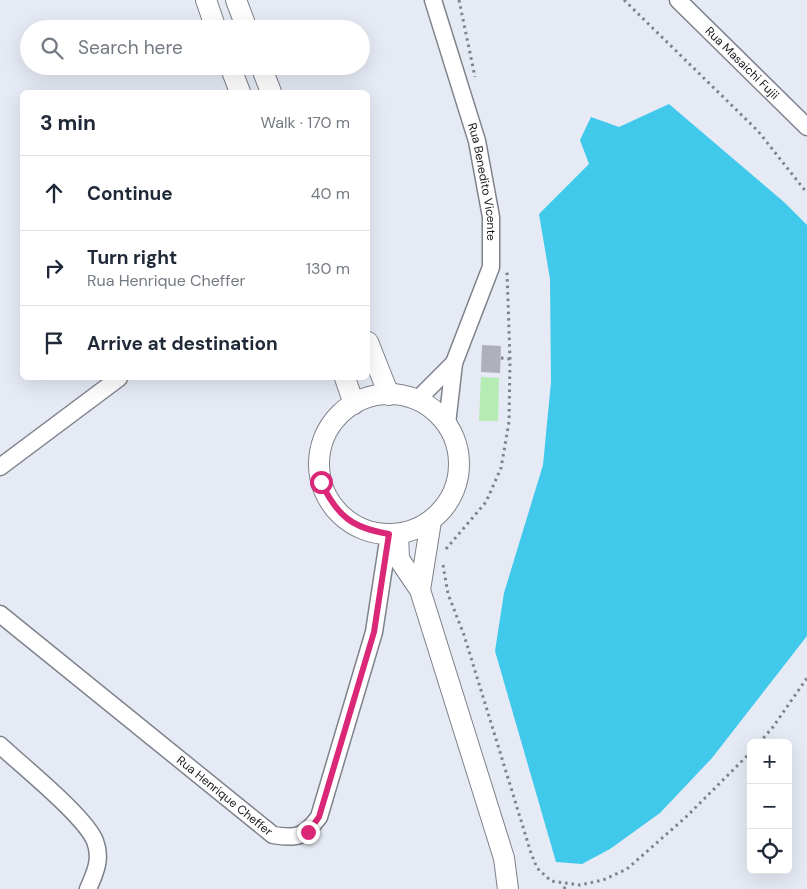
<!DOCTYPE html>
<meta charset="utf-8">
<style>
:root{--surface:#fff;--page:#f2f2f3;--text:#1f2937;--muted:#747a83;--line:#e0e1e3}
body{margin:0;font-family:"DM Sans",sans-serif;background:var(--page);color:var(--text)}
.controls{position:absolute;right:15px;bottom:15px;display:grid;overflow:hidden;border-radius:8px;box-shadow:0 5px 20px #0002}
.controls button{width:45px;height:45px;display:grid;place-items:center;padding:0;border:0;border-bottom:1px solid var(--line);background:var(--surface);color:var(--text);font:25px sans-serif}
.stop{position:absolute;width:15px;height:15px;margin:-11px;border:4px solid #db2777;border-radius:50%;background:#fff}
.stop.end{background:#db2777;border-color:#fff;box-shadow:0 1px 5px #0008}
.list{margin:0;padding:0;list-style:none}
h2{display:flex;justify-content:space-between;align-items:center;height:65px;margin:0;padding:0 20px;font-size:21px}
h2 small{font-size:16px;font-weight:400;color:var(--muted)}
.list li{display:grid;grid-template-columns:32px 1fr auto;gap:15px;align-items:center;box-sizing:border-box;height:75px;padding:0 20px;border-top:1px solid var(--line)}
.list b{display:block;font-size:19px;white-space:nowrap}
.list p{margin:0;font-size:16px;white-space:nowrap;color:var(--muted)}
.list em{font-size:16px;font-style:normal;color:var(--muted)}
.icon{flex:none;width:28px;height:28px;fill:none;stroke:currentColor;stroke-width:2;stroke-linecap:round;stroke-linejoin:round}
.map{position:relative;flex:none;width:807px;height:889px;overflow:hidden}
.search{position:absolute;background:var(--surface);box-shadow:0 5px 20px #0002;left:20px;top:20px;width:350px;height:55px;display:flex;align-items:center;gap:12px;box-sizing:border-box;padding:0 18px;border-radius:28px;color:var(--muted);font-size:19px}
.panel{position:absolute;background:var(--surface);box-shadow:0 5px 20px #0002;left:20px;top:90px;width:350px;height:290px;border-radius:8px}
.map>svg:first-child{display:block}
</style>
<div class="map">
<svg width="807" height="889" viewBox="0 0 807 889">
<rect width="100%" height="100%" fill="#e5eaf5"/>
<!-- green -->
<path fill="#b4ecb3" d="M481 377 499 378 498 421H479Z"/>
<!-- water -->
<path fill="#41c9ec" d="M669 104 785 203 807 225V636L712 758 660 813 610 849 582 864 556 862 495 651 504 593 543 465 551 382 550 279 539 214 589 164 580 140 591 117 619 127Z"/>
<!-- building -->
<path fill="#afb0bb" d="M482 345 501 346 500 373 481 372Z"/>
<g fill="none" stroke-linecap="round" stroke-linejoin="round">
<defs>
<g id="minor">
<path id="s1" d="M433 0 477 141 491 217V267L454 363 447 424"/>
<path id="s2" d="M678 0 807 127"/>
<path d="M417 400 454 363"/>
<path d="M0 467 119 378"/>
<path id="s3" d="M0 614 273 835C297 839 304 837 319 817L374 632 389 534"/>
<path d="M0 745C22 766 85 816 95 841 102 859 95 873 88 889"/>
</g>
<path id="tertiary" d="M206 0 216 29
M236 0 247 29
M230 66 240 92
M261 66 271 92
M368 342 389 395
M345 378 354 404
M319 464a70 70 0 1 1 140 0a70 70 0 1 1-140 0Z
M398 534 399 559 420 590 504 858 508 889
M420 590 431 521"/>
</defs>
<!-- minor casing -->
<use href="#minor" stroke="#7e828b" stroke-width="19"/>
<!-- tertiary casing -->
<use href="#tertiary" stroke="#7e828b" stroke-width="22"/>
<!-- path -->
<path stroke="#7e8289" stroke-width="3" stroke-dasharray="2.5 4" stroke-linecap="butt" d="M459 0 475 77
M624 0 758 131 807 193
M501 358 510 359
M446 549 486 502 501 468 509 422 510 359 507 272
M443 565 448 594 464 635 531 853 537 868 551 881 580 885 603 880 627 869 686 817 751 752
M759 743 773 727 807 678
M564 889 566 885"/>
<!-- minor -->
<use href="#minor" stroke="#fff" stroke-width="16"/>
<!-- tertiary -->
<use href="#tertiary" stroke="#fff" stroke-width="20"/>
</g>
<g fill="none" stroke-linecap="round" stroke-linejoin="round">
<!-- route -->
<path stroke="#db2777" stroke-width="6" d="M308 832 319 817 374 632 389 534C352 528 337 516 321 482"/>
</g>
<g text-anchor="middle" stroke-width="5" stroke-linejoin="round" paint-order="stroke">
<!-- street labels -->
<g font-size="12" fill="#17191d" stroke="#e5eaf5">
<text dy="4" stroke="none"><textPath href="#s2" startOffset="90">Rua Masaichi Fujii</textPath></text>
<text dy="4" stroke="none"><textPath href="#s1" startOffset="189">Rua Benedito Vicente</textPath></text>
<text dy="4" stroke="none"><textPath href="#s3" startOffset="289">Rua Henrique Cheffer</textPath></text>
</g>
</g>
</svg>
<div class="controls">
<button>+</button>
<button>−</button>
<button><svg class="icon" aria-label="locate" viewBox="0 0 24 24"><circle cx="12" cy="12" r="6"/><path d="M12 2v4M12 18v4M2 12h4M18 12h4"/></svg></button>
</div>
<div class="stop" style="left:321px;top:482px"></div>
<div class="stop end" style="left:308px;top:832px"></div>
<div class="search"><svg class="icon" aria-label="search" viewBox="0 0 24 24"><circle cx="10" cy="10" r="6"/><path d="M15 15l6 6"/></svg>Search here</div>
<section class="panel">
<h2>3 min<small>Walk · 170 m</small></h2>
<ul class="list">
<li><svg class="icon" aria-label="ahead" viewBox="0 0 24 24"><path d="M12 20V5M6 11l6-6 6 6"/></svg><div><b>Continue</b></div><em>40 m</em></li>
<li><svg class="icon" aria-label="right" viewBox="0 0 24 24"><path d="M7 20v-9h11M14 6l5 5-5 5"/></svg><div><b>Turn right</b><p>Rua Henrique Cheffer</p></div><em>130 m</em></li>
<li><svg class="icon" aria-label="arrive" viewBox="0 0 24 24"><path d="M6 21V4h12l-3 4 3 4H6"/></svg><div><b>Arrive at destination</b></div></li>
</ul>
</section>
</div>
